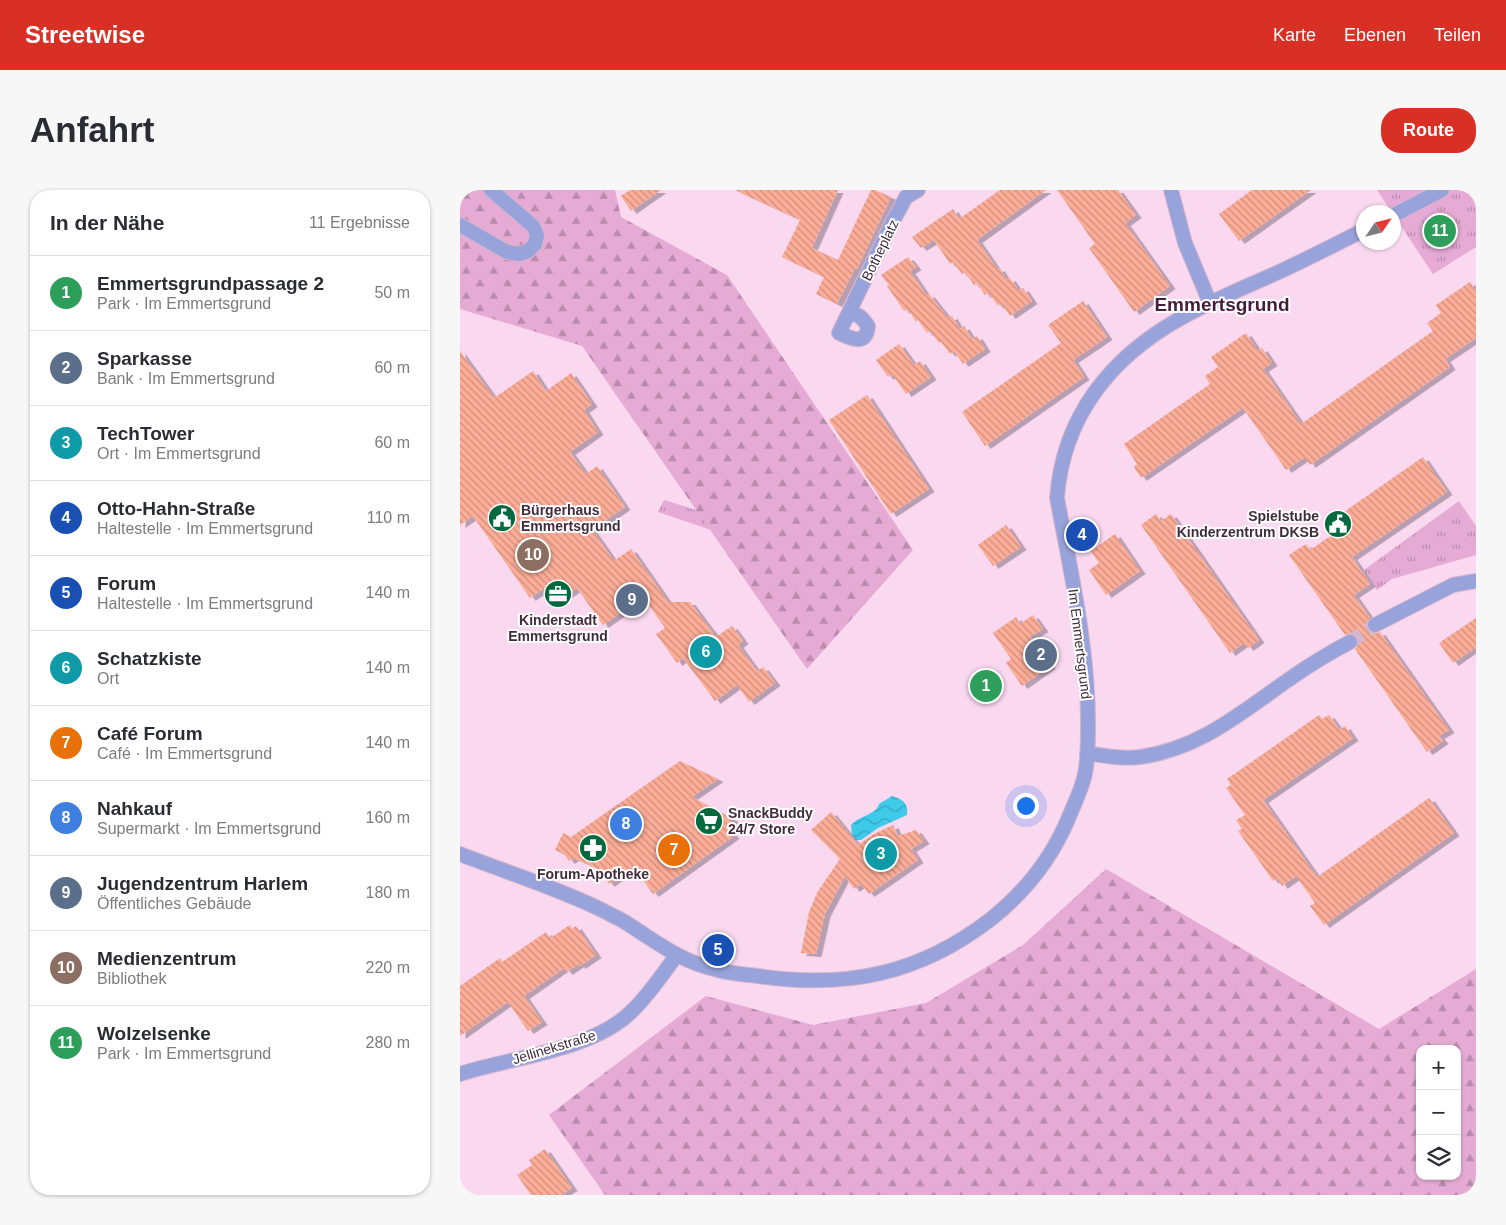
<!DOCTYPE html>
<html lang="de">
<meta charset="utf-8">
<style>
:root{--surface:#fff;--page:#f7f7f7;--text:#2b2b33;--muted:#7c7c81;--line:#e1e1e2;--accent:#d93025}
body{margin:0;font-family:Arial,sans-serif;background:var(--page);color:var(--text)}
.controls{position:absolute;right:15px;bottom:15px;display:grid;overflow:hidden;border-radius:10px;box-shadow:0 1px 4px #0004}
.controls button{width:45px;height:45px;display:grid;place-items:center;padding:0;border:0;border-bottom:1px solid var(--line);background:var(--surface);color:var(--text);font:25px sans-serif}
.compass{position:absolute;left:896px;top:15px;width:45px;height:45px;border-radius:50%;background:var(--surface);box-shadow:0 1px 4px #0004;rotate:55deg}
.you{position:absolute;left:565px;top:615px;width:18px;height:18px;margin:-12px;border:4px solid #fff;border-radius:50%;background:#1a73e8;box-shadow:0 0 0 8px #1a73e833}
.badge{display:grid;place-items:center;width:32px;height:32px;border-radius:50%;background:var(--accent);color:#fff;font-size:16px;font-weight:700}
.pin{position:absolute;translate:-50% -50%;border:2px solid #fff;box-shadow:0 1px 5px #0006}
.list{margin:0;padding:0;list-style:none}
h2{display:flex;justify-content:space-between;align-items:center;height:65px;margin:0;padding:0 20px;font-size:21px}
h2 small{font-size:16px;font-weight:400;color:var(--muted)}
.list li{display:grid;grid-template-columns:32px 1fr auto;gap:15px;align-items:center;box-sizing:border-box;height:75px;padding:0 20px;border-top:1px solid var(--line)}
.list b{display:block;font-size:19px;white-space:nowrap}
.list p{margin:0;font-size:16px;white-space:nowrap;color:var(--muted)}
.list em{font-size:16px;font-style:normal;color:var(--muted)}
.icon{flex:none;width:28px;height:28px;fill:none;stroke:currentColor;stroke-width:2;stroke-linecap:round;stroke-linejoin:round}
.map{position:relative;flex:none;width:1016px;height:1005px;overflow:hidden;border-radius:20px}
header{display:flex;align-items:center;gap:30px;box-sizing:border-box;height:70px;padding:0 25px;background:var(--accent);color:#fff}
header strong{font-size:24px}
nav{display:flex;gap:28px;margin-inline-start:auto;font-size:18px}
.intro{display:flex;align-items:center;justify-content:space-between;box-sizing:border-box;height:120px;padding:0 30px}
h1{margin:0;font-size:35px}
.button{padding:12px 22px;border-radius:20px;background:var(--accent);color:#fff;font-size:18px;font-weight:700}
main{display:flex;gap:30px;padding:0 30px}
aside{flex:1;background:var(--surface);border-radius:20px;box-shadow:0 1px 4px #0004}
.map>svg:first-child{display:block}
</style>
<header>
<strong>Streetwise</strong>
<nav><a>Karte</a><a>Ebenen</a><a>Teilen</a></nav>
</header>
<div class="intro"><h1>Anfahrt</h1><a class="button">Route</a></div>
<main>
<aside>
<h2>In der Nähe<small>11 Ergebnisse</small></h2>
<ul class="list">
<li><span class="badge" style="background:#2e9e5b">1</span><div><b>Emmertsgrundpassage 2</b><p>Park · Im Emmertsgrund</p></div><em>50 m</em></li>
<li><span class="badge" style="background:#5c6f8a">2</span><div><b>Sparkasse</b><p>Bank · Im Emmertsgrund</p></div><em>60 m</em></li>
<li><span class="badge" style="background:#0f9aa8">3</span><div><b>TechTower</b><p>Ort · Im Emmertsgrund</p></div><em>60 m</em></li>
<li><span class="badge" style="background:#1a4fb4">4</span><div><b>Otto-Hahn-Straße</b><p>Haltestelle · Im Emmertsgrund</p></div><em>110 m</em></li>
<li><span class="badge" style="background:#1a4fb4">5</span><div><b>Forum</b><p>Haltestelle · Im Emmertsgrund</p></div><em>140 m</em></li>
<li><span class="badge" style="background:#0f9aa8">6</span><div><b>Schatzkiste</b><p>Ort</p></div><em>140 m</em></li>
<li><span class="badge" style="background:#e8710a">7</span><div><b>Café Forum</b><p>Café · Im Emmertsgrund</p></div><em>140 m</em></li>
<li><span class="badge" style="background:#3f7fe0">8</span><div><b>Nahkauf</b><p>Supermarkt · Im Emmertsgrund</p></div><em>160 m</em></li>
<li><span class="badge" style="background:#5c6f8a">9</span><div><b>Jugendzentrum Harlem</b><p>Öffentliches Gebäude</p></div><em>180 m</em></li>
<li><span class="badge" style="background:#8d6e63">10</span><div><b>Medienzentrum</b><p>Bibliothek</p></div><em>220 m</em></li>
<li><span class="badge" style="background:#2e9e5b">11</span><div><b>Wolzelsenke</b><p>Park · Im Emmertsgrund</p></div><em>280 m</em></li>
</ul>
</aside>
<div class="map">
<svg width="1016" height="1005" viewBox="0 0 1016 1005">
<defs>
<pattern id="grass-tufts" width="24" height="20" patternUnits="userSpaceOnUse" patternTransform="scale(1.25)"><rect width="24" height="20" fill="#e5abd5"/><path d="M3 7l-1-3M5 7V3M7 7l1-3M15 17l-1-3M17 17v-4M19 17l1-3" fill="none" stroke="#bb8bae"/></pattern>
<pattern id="forest-firs" width="22" height="20" patternUnits="userSpaceOnUse" patternTransform="scale(1.25)"><rect width="22" height="20" fill="#e5abd5"/><path d="M5 1l3.5 6h-7zM16 11l3.5 6h-7z" fill="#bb8bae"/></pattern>
<pattern id="water-waves" width="16" height="10" patternUnits="userSpaceOnUse" patternTransform="scale(1.25)"><rect width="16" height="10" fill="#3fcaea"/><path d="M0 5q4-4 8 0t8 0" fill="none" stroke="#36a4bf"/></pattern>
<pattern id="building-back-hatch" width="6" height="6" patternUnits="userSpaceOnUse" patternTransform="scale(1.25)"><rect width="6" height="6" fill="#fcad97"/><path d="M-1 5l2 2M0 0l6 6M5-1l2 2" fill="none" stroke="#ce8d7c"/></pattern>
<filter id="shadow"><feDropShadow dx="5.5" dy="3" stdDeviation="0" flood-color="#0004"/></filter>
</defs>
<rect width="100%" height="100%" fill="#fad8f0"/>
<!-- grass -->
<path fill="url(#grass-tufts)" d="M917 0H1016V57L973 84Z
M204 310 256 326 254 341 198 322Z
M999 311 1016 336V365L932 389 917 400 904 380Z
M541 488 540 504 510 502 513 489Z"/>
<!-- forest -->
<path fill="url(#forest-firs)" fill-rule="evenodd" d="M0 0H155L161 27 267 85 453 360 347 479 122 156 0 119Z
M646 679 919 839 1016 779V1005H145L89 925 246 806 353 835 466 813 563 755ZM960 859H997V986H960Z"/>
<!-- water -->
<path fill="url(#water-waves)" d="M432 606C442 609 449 613 447 625L418 638 401 650H396L392 644 391 635C399 626 417 624 419 614Z"/>
<!-- building -->
<path fill="url(#building-back-hatch)" filter="url(#shadow)" d="M170 0H201L171 21 161 6Z
M275 0H378L352 58 378 70 411 0H415L431 7 397 79 395 78 377 114 356 104 364 87 322 67 340 30Z
M540 0H586L517 50 537 79 539 78 547 90 550 88 559 101 563 98 572 111 550 126 541 113 538 116 529 103 525 105 517 93 514 95 505 82 502 84 493 72 490 74 474 50 461 58 452 47 493 19 499 29Z
M597 0H658L676 25 665 33 710 96 674 122 629 58 635 54Z
M792 0H851L779 51 759 24Z
M448 67 456 77 450 81 467 106 469 104 488 128 492 126 500 139 504 136 512 149 517 146 525 159 503 174 494 161 490 164 481 152 479 153 470 141 467 143 458 130 456 132 448 119 444 121 427 96 429 95 421 85Z
M1010 92 1016 101V148L985 169 990 177 850 275 845 267 826 280 783 218 681 288 674 277 677 274 664 254 750 194 745 186 758 177 751 167 786 143 798 161 802 158 812 173 803 179 841 234 973 141 967 133 981 123 976 115Z
M623 111 647 147 613 170 624 187 525 256 502 222 601 153 588 135Z
M439 154 454 175 460 171 471 187 446 204 432 184 428 187 416 170Z
M0 161 34 208 73 181 86 201 111 183 132 214 124 220 138 242 110 262 126 284 137 276 165 317 132 340 154 371 171 359 208 412H230L256 447 272 436 283 451 278 455 297 481 303 477 315 493 289 512 277 495 255 511 223 468 217 473 196 444 205 438 183 407 143 435 117 398 99 410 89 395 70 408 13 326 0 335Z
M407 205 469 299 431 324 369 230Z
M963 267 987 302 892 367 910 394 894 405 910 428 906 434 907 439 914 444 920 442 989 540 979 546 983 551 967 562 895 459 899 453 897 447 891 443 885 445 829 365 846 354 850 360 875 343 868 333Z
M696 324 701 331 711 324 799 450 788 458 784 453 770 463 681 335Z
M546 335 561 357 533 376 518 355Z
M655 344 680 381 646 405 629 380 639 373 631 361Z
M573 425 583 439 570 447 590 476 562 496 546 473 551 469 533 443 556 427 560 434Z
M1016 428V457L993 473 979 453Z
M859 525 862 529 869 525 880 540 885 536 893 548 803 610 857 687 969 608 994 643 864 735 850 716 855 713 836 686 822 696 817 688 813 691 778 641 782 639 776 630 785 625 766 598 771 595 767 589Z
M220 571 258 589 232 607 273 629 268 638 274 646 193 704 173 676 149 694 138 679 114 668 109 671 104 664 95 660 103 643 111 647Z
M371 622 398 655 414 644 433 635 438 646 456 640 464 651 451 659 458 670 409 704 401 694 394 699 385 686 365 724 356 764 341 763 349 722 358 701 380 669 351 640Z
M110 735 112 739 116 736 136 765 120 776 119 774 107 782 104 778 64 806 82 832 68 841 48 812 0 846V796L40 768 42 772 86 742 90 748Z
M85 959 112 998 101 1005H71L57 985 72 975 69 970Z"/>
<g fill="none" stroke-linecap="round" stroke-linejoin="round">
<!-- minor-tunnel -->
<path stroke="#d5b6cc" stroke-width="14" stroke-dasharray="14 7" stroke-linecap="butt" d="M890 452 915 435"/>
<defs>
<path id="minor" d="M711 0 725 53 750 113
M934 25 982 0
M0 35 47 62 59 64 68 61 75 54 77 45 73 36 31 0
M389 125C399 123 402 128 408 136 406 156 392 149 379 143L431 35 446 7 458 0
M915 435 993 395 1016 391
M627 563C645 566 662 569 680 567 739 559 781 523 828 490 848 476 869 463 890 452
M0 664C48 683 98 698 144 721 153 726 163 730 171 736 201 755 222 772 258 780 271 784 285 784 298 786 387 799 460 784 531 729 565 702 592 668 609 627 614 614 622 599 625 584 628 569 628 553 628 538 629 463 611 382 597 308 603 226 651 167 721 128 753 110 788 96 821 81 849 68 876 54 904 40
M0 884C51 867 131 861 171 822 188 806 202 785 216 766"/>
</defs>
<!-- minor casing -->
<use href="#minor" stroke="#d5b6cc" stroke-width="16"/>
<!-- minor -->
<use href="#minor" stroke="#99a3db" stroke-width="14"/>
</g>
<!-- icons -->
<defs>
<symbol id="civic-disc" viewBox="-11 -11 22 22"><circle r="9.5" fill="#04693e" stroke="#fff"/><path d="M-.6-6.5H3V-4.5H.6V-3L4-1V1h2V6H-6V1h2V-1L-.6-3ZM-1.2 2.5V6h2.4V2.5Z" fill="#fff"/></symbol>
<symbol id="office-disc" viewBox="-11 -11 22 22"><circle r="9.5" fill="#04693e" stroke="#fff"/><path d="M-6-3h4V-5.5h4V-3h4V5H-6ZM-1-4.5V-3h2v-1.5ZM-6 0V1H6V0Z" fill="#fff"/></symbol>
<symbol id="supermarket-disc" viewBox="-11 -11 22 22"><circle r="9.5" fill="#04693e" stroke="#fff"/><path d="M-6-5.5h2.5l.6 2H6L4.5 2H-2.5L-4.4-4H-6ZM-1.5 3.2a1.3 1.3 0 1 0 .1 0ZM3 3.2a1.3 1.3 0 1 0 .1 0Z" fill="#fff"/></symbol>
<symbol id="pharmacy-disc" viewBox="-11 -11 22 22"><circle r="9.5" fill="#04693e" stroke="#fff"/><path d="M-2-6h4v4h4v4h-4v4h-4v-4h-4v-4h4Z" fill="#fff"/></symbol>
</defs>
<g fill-rule="evenodd">
<use href="#civic-disc" x="26" y="312" width="32" height="32"/>
<use href="#civic-disc" x="862" y="318" width="32" height="32"/>
<use href="#office-disc" x="82" y="388" width="32" height="32"/>
<use href="#supermarket-disc" x="233" y="615" width="32" height="32"/>
<use href="#pharmacy-disc" x="117" y="642" width="32" height="32"/>
</g>
<g text-anchor="middle" stroke-width="4" stroke-linejoin="round" paint-order="stroke">
<!-- street labels -->
<g font-size="14" fill="#422c3c" stroke="#fff">
<text transform="translate(420 60) rotate(-64)" y="5">Botheplatz</text>
<text transform="translate(620 454) rotate(83)" y="5">Im Emmertsgrund</text>
<text transform="translate(94 857) rotate(-17)" y="5">Jellinekstraße</text>
</g>
<!-- poi labels -->
<g font-size="14" font-weight="bold" fill="#422c3c" stroke="#fff" text-anchor="start">
<text x="61" y="325">Bürgerhaus<tspan x="61" dy="16">Emmertsgrund</tspan></text>
<text x="859" y="331" text-anchor="end">Spielstube<tspan x="859" dy="16">Kinderzentrum DKSB</tspan></text>
<text x="98" y="435" text-anchor="middle">Kinderstadt<tspan x="98" dy="16">Emmertsgrund</tspan></text>
<text x="268" y="628">SnackBuddy<tspan x="268" dy="16">24/7 Store</tspan></text>
<text x="133" y="689" text-anchor="middle">Forum-Apotheke</text>
</g>
<!-- district labels -->
<g font-size="19" font-weight="bold" fill="#461b3c" stroke="#fff">
<text x="762" y="121">Emmertsgrund</text>
</g>
</g>
</svg>
<div class="controls">
<button>+</button>
<button>−</button>
<button><svg class="icon" aria-label="layers" viewBox="0 0 24 24"><path d="M12 4l9 5-9 5-9-5zM3 14l9 5 9-5"/></svg></button>
</div>
<svg class="compass" viewBox="-18 -18 36 36"><path d="M0-13l5 13h-10z" fill="#e53935"/><path d="M0 13l5-13h-10z" fill="#7c7c81"/></svg>
<div class="you"></div>
<div class="pin badge" style="left:526px;top:496px;background:#2e9e5b">1</div>
<div class="pin badge" style="left:581px;top:465px;background:#5c6f8a">2</div>
<div class="pin badge" style="left:421px;top:664px;background:#0f9aa8">3</div>
<div class="pin badge" style="left:622px;top:345px;background:#1a4fb4">4</div>
<div class="pin badge" style="left:258px;top:760px;background:#1a4fb4">5</div>
<div class="pin badge" style="left:246px;top:462px;background:#0f9aa8">6</div>
<div class="pin badge" style="left:214px;top:660px;background:#e8710a">7</div>
<div class="pin badge" style="left:166px;top:634px;background:#3f7fe0">8</div>
<div class="pin badge" style="left:172px;top:410px;background:#5c6f8a">9</div>
<div class="pin badge" style="left:73px;top:365px;background:#8d6e63">10</div>
<div class="pin badge" style="left:980px;top:41px;background:#2e9e5b">11</div>
</div>
</main>
